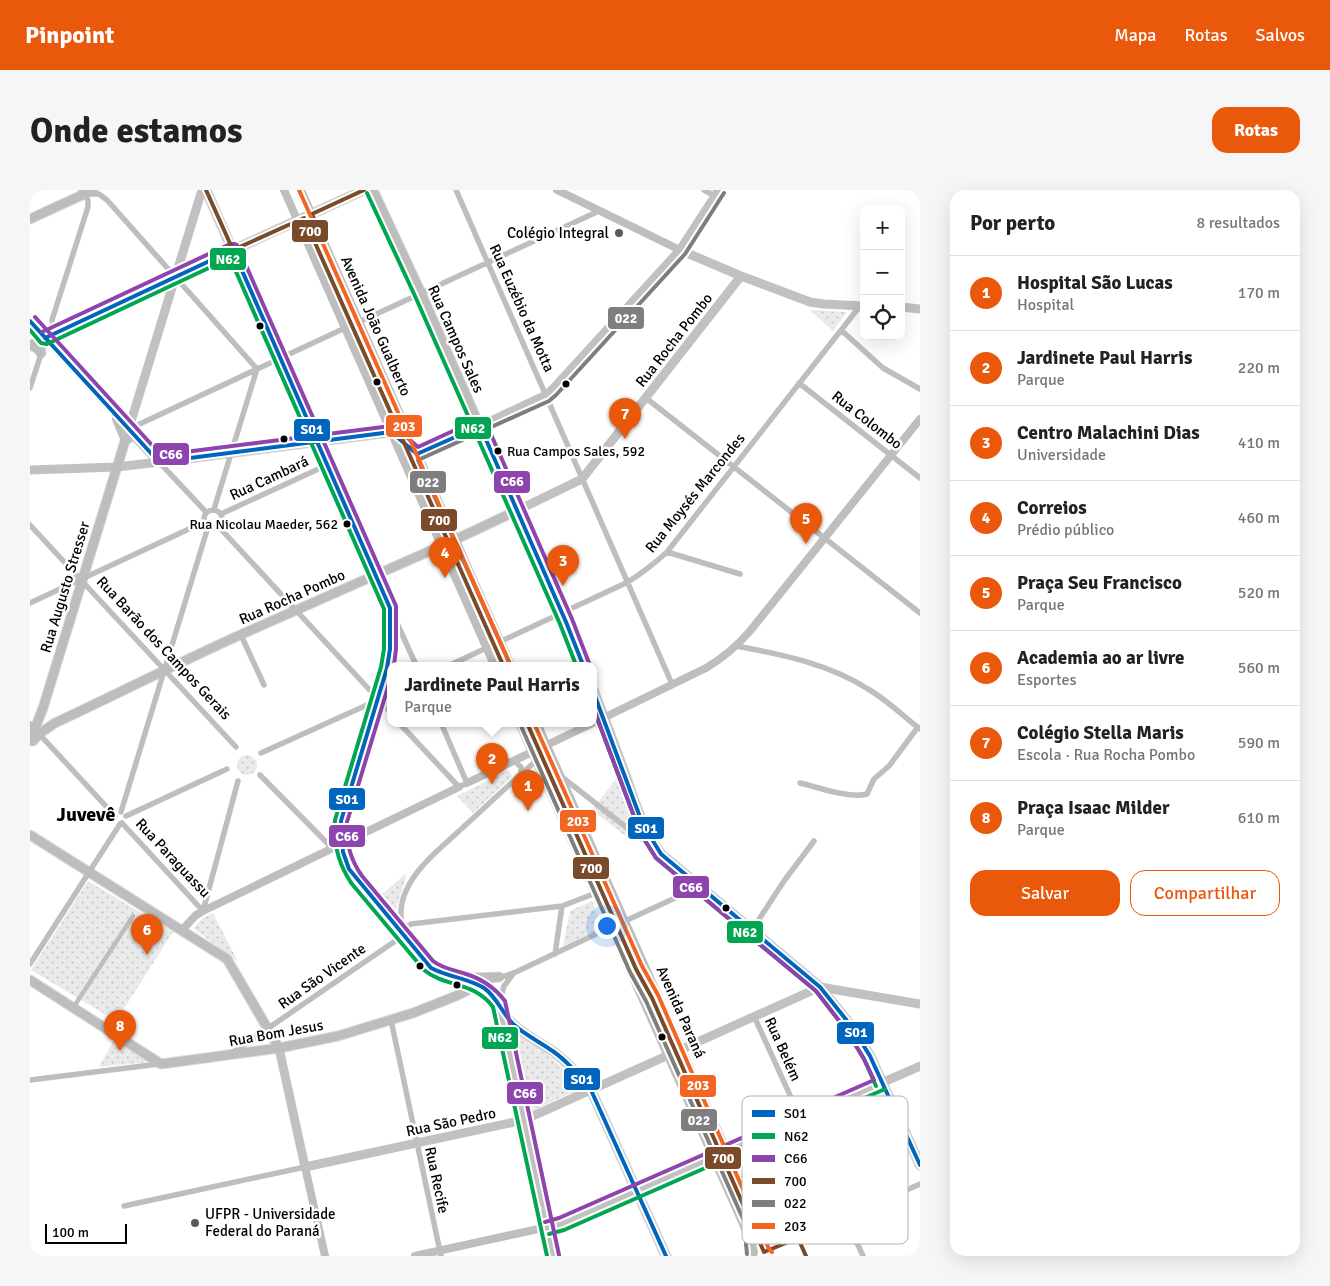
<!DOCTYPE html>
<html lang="pt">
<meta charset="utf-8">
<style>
:root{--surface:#fff;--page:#f6f6f6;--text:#222;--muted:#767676;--line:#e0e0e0;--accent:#ea580c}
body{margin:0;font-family:Signika,sans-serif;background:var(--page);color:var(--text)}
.controls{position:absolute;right:15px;top:15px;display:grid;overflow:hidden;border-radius:10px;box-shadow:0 5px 20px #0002}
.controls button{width:45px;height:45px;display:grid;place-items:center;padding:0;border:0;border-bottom:1px solid var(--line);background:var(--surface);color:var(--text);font:25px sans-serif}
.scale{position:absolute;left:15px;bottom:12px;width:82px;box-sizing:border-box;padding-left:5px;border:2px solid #000;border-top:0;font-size:14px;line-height:18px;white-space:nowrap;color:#000;-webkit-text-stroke:4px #fff;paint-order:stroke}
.you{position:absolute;left:576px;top:735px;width:18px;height:18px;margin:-12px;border:4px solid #fff;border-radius:50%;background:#1a73e8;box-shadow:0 0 0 8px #1a73e833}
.badge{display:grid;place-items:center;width:32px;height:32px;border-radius:50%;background:var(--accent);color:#fff;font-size:16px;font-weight:700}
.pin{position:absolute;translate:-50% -41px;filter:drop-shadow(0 1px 2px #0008)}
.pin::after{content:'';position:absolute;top:26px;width:18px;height:15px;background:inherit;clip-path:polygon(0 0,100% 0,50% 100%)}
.popup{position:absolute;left:357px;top:472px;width:210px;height:65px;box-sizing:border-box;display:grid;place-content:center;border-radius:10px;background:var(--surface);filter:drop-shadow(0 1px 4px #0005);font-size:16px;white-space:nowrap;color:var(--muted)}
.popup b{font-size:19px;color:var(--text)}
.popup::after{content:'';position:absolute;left:50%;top:100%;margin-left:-10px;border:10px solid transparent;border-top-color:var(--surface)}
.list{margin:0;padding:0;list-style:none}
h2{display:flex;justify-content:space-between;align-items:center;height:65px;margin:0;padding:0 20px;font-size:21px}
h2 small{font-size:16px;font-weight:400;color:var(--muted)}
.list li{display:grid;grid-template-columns:32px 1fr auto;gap:15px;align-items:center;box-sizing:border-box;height:75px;padding:0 20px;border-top:1px solid var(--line)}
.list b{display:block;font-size:19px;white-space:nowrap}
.list p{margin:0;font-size:16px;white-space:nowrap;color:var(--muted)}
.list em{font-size:16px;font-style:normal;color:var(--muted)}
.actions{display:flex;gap:10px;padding:15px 20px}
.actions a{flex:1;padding:11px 0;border:1px solid var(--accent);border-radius:15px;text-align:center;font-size:18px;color:var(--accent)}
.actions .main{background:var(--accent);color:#fff}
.icon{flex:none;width:28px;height:28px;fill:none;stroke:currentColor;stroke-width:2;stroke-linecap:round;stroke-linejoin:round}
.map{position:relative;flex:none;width:890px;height:1066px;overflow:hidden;border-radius:15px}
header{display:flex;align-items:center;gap:30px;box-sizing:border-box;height:70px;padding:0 25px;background:var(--accent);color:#fff}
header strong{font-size:24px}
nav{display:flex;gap:28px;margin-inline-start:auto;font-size:18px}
.intro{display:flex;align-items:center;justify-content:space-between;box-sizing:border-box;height:120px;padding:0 30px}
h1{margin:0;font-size:35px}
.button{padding:12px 22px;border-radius:15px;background:var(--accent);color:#fff;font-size:18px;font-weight:700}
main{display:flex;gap:30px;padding:0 30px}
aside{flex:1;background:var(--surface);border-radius:15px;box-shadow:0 5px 20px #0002}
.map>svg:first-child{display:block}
</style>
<header>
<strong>Pinpoint</strong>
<nav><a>Mapa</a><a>Rotas</a><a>Salvos</a></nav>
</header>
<div class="intro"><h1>Onde estamos</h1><a class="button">Rotas</a></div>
<main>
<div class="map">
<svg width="890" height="1066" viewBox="0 0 890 1066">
<defs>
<pattern id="park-dots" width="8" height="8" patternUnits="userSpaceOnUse" patternTransform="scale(1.25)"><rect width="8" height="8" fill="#eaeaea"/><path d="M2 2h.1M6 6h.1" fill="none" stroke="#c7c7c7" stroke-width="1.8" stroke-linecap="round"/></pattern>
</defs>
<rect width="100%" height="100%" fill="#fff"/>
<!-- park -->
<path fill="url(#park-dots)" d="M780 120 817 122 803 141Z
M207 575a10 10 0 1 1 20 0a10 10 0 1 1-20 0Z
M479 580 482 587 443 623 427 606Z
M589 585 607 636 598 648 562 620Z
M377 683 366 720 352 704Z
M58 691 143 742 86 831 1 780Z
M562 711 573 738 533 756 540 721Z
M183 723 208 772 163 738 173 728Z
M487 843C513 859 532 874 550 899L500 922 482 848 484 844Z
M84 850 119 872 69 877Z"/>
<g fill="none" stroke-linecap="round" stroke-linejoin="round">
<defs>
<path id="primary" d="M176 0 360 418V459L357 478 311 631 313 662 319 679 335 699 401 778C417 788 438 788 454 798 468 807 471 823 483 834 495 845 510 853 524 862 538 873 550 886 561 900L636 1066
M343 0 391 103 536 432 553 475
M0 29 63 0
M203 60 334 0
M0 155 7 158 11 163
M418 353 486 321
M563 500C575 529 585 558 596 587 605 614 614 641 631 664L790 797 822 837 840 866 890 975
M0 551 13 518 95 251 100 247H106L129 272 361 242 387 264 450 236
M3 551 9 544 25 533C87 504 148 473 210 445 277 415 344 386 411 356
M0 645 197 769 249 858
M438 788 469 787
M0 790 131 874 249 858 308 846 383 823 426 806 448 795"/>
</defs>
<!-- primary casing -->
<use href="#primary" stroke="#dbdbdb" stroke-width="11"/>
<!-- pedestrian -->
<path stroke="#bebebe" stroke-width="4.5" d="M43 818 103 726"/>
<!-- minor -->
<path stroke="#bebebe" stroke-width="5.5" d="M426 0 642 494
M674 0 685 6
M58 4H69L77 10 227 179
M329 132 569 21
M30 140 23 135 22 130 58 17V10L51 0
M811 140 853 178 890 199
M769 193 890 288
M0 198 14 155 15 148
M616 208 890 423
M99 239 315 138
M129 272 176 322
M184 319 227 179
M174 329a9 9 0 1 1 18 0a9 9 0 1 1-18 0Z
M191 324 297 275
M0 335 206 557
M188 336 361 523
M637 362 710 384
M0 413 174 332
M362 422 386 475
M211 445 234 495
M706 456C751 464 799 474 838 499 857 510 873 526 890 539
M420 475 598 392C612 383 625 373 637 362L830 116
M369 533 429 597 437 593 411 533
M0 534 85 626
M231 563 348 510
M484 571 491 577V585
M230 585 302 658
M532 587 625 660
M770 593C787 597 820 609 837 604L844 589 859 576 888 537
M91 622 178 337
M96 626 197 579
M92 633 173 721
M173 721 208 591
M595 731 669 697
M722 740 754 691 784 651
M373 743C370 729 369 715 376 701 386 677 410 659 429 641 455 618 480 593 506 571
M525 764 532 716
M0 774 90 634
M448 795 486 782 581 737
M469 814 474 796 484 783
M724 826 833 1066
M361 830 411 1066
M202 863 374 745 378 736 381 734 532 716 566 703
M0 890 129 874
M697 961 737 1052 741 1056 743 1057 768 1048 890 994
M94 1016 275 977
M768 1048 776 1066"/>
<!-- tertiary -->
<path stroke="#bebebe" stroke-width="8" d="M254 0 464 475
M271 0 481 475
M527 0 650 60
M0 131 102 242
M86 229 95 251
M489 533 722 1054 724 1062 723 1066
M507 533 697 961
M563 533 676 478C693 468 707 456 720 441L890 229
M437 593 563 533
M152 740 166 725 173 721 429 597
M275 977 295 1066
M385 1066 531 1034"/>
<!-- secondary -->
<path stroke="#c1c1c1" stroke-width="9" d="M650 60 711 86 780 112 793 114 834 116
M871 117 890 119
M0 155 203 60
M450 236 516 205 522 200 650 60 689 0
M95 251 172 0
M0 280 87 277 129 272
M486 321 552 289 711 86
M470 817 510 1004
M249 858 275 977 494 930 790 797 890 814
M509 1000 520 1029 524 1033 531 1034 890 876
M514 1024 523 1066"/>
<!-- primary -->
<use href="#primary" stroke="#bdbdbd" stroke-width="9"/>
<defs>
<path id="bus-1" d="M203 60 360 418V459L357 478 311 631 313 662 319 679 401 778C418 787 438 788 454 798 467 807 472 823 483 834 495 845 510 852 524 862 538 872 550 886 561 900L636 1066
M0 131 129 272
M15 148 203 60
M450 236 536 432 553 475
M387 264 450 236
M129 272 361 242 387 264
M563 501 610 627 620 646 631 664 790 797 822 837 840 866 890 975"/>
<path id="bus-2" d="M337 3 385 106 530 434 546 475
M0 140 11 153 17 154 200 68 354 419V459L351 477 305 630C303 654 308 674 322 694L394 780C416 798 444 791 463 817L517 1066
M563 517 605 629 614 649 626 668 786 801 817 841 834 869 846 896
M519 1044 534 1040 855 899"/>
<path id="bus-3" d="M5 127 131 265 361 236 365 237 388 257 447 230 453 231 456 233 542 429 559 473
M12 142 200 54H204L207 55 366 416V459L364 475
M361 487 317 632C316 653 320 669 332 686L403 771C413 779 425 780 436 784 452 789 465 798 475 811L529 1065
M515 1032 529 1028 844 890 834 869 817 841 786 801 626 668 614 649 605 629 563 517"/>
<path id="bus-4" d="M176 0 203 60 274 28 473 475
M291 45 282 24 334 0
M497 533 606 779 622 808 734 1062 768 1048 776 1066"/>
<path id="bus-5" d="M479 472 388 270 519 211 526 205 655 64 694 3
M491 536 600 782 616 811 718 1040 716 1054 717 1064"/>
<path id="bus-6" d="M269 0 479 472
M504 533 612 776 628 805 739 1059 742 1062"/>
</defs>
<!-- bus-1 casing -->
<use href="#bus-1" stroke="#fff" stroke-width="8"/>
<!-- bus-2 casing -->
<use href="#bus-2" stroke="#fff" stroke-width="8"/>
<!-- bus-3 casing -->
<use href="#bus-3" stroke="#fff" stroke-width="8"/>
<!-- bus-4 casing -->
<use href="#bus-4" stroke="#fff" stroke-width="8"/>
<!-- bus-5 casing -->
<use href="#bus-5" stroke="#fff" stroke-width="8"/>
<!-- bus-6 casing -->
<use href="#bus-6" stroke="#fff" stroke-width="8"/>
<!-- bus-1 -->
<use href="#bus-1" stroke="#0065bd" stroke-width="4"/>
<!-- bus-2 -->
<use href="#bus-2" stroke="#00a651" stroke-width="4"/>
<!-- bus-3 -->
<use href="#bus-3" stroke="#8e44ad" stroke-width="4"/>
<!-- bus-4 -->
<use href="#bus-4" stroke="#7a4b2a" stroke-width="4"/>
<!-- bus-5 -->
<use href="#bus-5" stroke="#7e7e7e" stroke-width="4"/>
<!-- bus-6 -->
<use href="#bus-6" stroke="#f26522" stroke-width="4"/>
</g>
<!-- markers -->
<g fill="#595959" stroke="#fff" stroke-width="2">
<circle cx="589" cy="43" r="5"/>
<circle cx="165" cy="1033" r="5"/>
</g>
<g fill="#000" stroke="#fff" stroke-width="2">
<circle cx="230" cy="136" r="4.5"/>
<circle cx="347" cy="192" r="4.5"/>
<circle cx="536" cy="194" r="4.5"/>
<circle cx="254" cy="249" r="4.5"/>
<circle cx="468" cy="261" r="4.5"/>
<circle cx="317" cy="334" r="4.5"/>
<circle cx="696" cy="718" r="4.5"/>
<circle cx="390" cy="776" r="4.5"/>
<circle cx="427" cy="795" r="4.5"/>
<circle cx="632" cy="847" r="4.5"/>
</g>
<g text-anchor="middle" stroke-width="5" stroke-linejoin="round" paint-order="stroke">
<!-- bus labels -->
<g font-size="14" fill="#000" stroke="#fff" text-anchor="start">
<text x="477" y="266">Rua Campos Sales, 592</text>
<text x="308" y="339" text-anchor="end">Rua Nicolau Maeder, 562</text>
</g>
<!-- poi labels -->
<g font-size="15" fill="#000" stroke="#fff" text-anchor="end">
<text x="579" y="48">Colégio Integral</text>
<text x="175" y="1029" text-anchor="start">UFPR - Universidade<tspan x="175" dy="17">Federal do Paraná</tspan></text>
</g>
<!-- street labels -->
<g font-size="15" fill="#000" stroke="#fff">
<text transform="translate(492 118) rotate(66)" y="5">Rua Euzébio da Motta</text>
<text transform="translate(346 136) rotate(66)" y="5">Avenida João Gualberto</text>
<text transform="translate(426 149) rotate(66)" y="5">Rua Campos Sales</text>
<text transform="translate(644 150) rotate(-52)" y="5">Rua Rocha Pombo</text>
<text transform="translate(837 230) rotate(38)" y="5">Rua Colombo</text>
<text transform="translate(239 288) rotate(-25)" y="5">Rua Cambará</text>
<text transform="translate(665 303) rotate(-51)" y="5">Rua Moysés Marcondes</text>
<text transform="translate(35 397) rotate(-73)" y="5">Rua Augusto Stresser</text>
<text transform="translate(262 407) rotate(-24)" y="5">Rua Rocha Pombo</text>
<text transform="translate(134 458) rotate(47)" y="5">Rua Barão dos Campos Gerais</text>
<text transform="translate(143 668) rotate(47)" y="5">Rua Paraguassu</text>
<text transform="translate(292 786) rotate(-35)" y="5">Rua São Vicente</text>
<text transform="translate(651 822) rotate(66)" y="5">Avenida Paraná</text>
<text transform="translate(246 843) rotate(-10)" y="5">Rua Bom Jesus</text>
<text transform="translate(753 859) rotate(66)" y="5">Rua Belém</text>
<text transform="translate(421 932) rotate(-12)" y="5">Rua São Pedro</text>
<text transform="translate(407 990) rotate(78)" y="5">Rua Recife</text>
</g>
<!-- district labels -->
<g font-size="20" font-weight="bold" fill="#000" stroke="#fff">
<text x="56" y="631">Juvevê</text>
</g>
</g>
<!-- legend -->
<rect x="712" y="906" width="166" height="148" rx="8" fill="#fff" stroke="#b2b2b2" stroke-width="1"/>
<rect x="722" y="920" width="23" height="7" fill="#0065bd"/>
<rect x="722" y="943" width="23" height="6" fill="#00a651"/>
<rect x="722" y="965" width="23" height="7" fill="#8e44ad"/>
<rect x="722" y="988" width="23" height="6" fill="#7a4b2a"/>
<rect x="722" y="1010" width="23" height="7" fill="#7e7e7e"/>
<rect x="722" y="1033" width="23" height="6" fill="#f26522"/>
<g font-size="14" fill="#000">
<text x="754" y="928">S01</text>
<text x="754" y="951">N62</text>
<text x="754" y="973">C66</text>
<text x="754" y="996">700</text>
<text x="754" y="1018">022</text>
<text x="754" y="1041">203</text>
</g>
<g stroke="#fff" stroke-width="2">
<rect x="261" y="29" width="38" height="24" rx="5" fill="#7a4b2a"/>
<rect x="179" y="57" width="38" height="24" rx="5" fill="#00a651"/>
<rect x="577" y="116" width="38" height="24" rx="5" fill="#7e7e7e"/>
<rect x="355" y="224" width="38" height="24" rx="5" fill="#f26522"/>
<rect x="424" y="226" width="38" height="24" rx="5" fill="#00a651"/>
<rect x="263" y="228" width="38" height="24" rx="5" fill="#0065bd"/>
<rect x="122" y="252" width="38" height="24" rx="5" fill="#8e44ad"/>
<rect x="463" y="280" width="38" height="24" rx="5" fill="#8e44ad"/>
<rect x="379" y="280" width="38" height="24" rx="5" fill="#7e7e7e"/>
<rect x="390" y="318" width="38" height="24" rx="5" fill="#7a4b2a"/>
<rect x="298" y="597" width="38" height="24" rx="5" fill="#0065bd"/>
<rect x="529" y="619" width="38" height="24" rx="5" fill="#f26522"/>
<rect x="597" y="626" width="38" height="24" rx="5" fill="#0065bd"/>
<rect x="298" y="634" width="38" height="24" rx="5" fill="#8e44ad"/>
<rect x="542" y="666" width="38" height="24" rx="5" fill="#7a4b2a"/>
<rect x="642" y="685" width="38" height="24" rx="5" fill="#8e44ad"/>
<rect x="696" y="730" width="38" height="24" rx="5" fill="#00a651"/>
<rect x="806" y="831" width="39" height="24" rx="5" fill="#0065bd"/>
<rect x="451" y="836" width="38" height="24" rx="5" fill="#00a651"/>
<rect x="533" y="877" width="38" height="24" rx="5" fill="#0065bd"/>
<rect x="649" y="884" width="38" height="24" rx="5" fill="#f26522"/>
<rect x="476" y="891" width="38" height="24" rx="5" fill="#8e44ad"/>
<rect x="650" y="918" width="38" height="24" rx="5" fill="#7e7e7e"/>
<rect x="674" y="956" width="38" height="24" rx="5" fill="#7a4b2a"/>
</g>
<g font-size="14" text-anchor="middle" font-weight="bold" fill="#fff">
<text x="280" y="46">700</text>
<text x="198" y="74">N62</text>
<text x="596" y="133">022</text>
<text x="374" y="241">203</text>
<text x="443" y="243">N62</text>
<text x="282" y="244">S01</text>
<text x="141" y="269">C66</text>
<text x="482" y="296">C66</text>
<text x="398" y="297">022</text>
<text x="409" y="335">700</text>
<text x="317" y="614">S01</text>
<text x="548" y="636">203</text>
<text x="616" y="643">S01</text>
<text x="317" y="651">C66</text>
<text x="561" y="683">700</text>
<text x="661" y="702">C66</text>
<text x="715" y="747">N62</text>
<text x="826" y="847">S01</text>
<text x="470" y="852">N62</text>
<text x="552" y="894">S01</text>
<text x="668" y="900">203</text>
<text x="495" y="908">C66</text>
<text x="669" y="935">022</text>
<text x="693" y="973">700</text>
</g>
</svg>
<div class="controls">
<button>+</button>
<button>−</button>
<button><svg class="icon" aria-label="locate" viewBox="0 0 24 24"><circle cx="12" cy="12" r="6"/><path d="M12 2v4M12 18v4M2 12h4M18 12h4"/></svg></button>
</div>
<div class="scale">100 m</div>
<div class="you"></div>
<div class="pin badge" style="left:498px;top:621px">1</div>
<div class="pin badge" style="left:462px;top:594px">2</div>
<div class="popup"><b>Jardinete Paul Harris</b>Parque</div>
<div class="pin badge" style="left:533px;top:396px">3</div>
<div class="pin badge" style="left:415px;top:388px">4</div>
<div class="pin badge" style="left:776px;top:354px">5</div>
<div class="pin badge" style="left:117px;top:765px">6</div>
<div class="pin badge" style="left:595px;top:249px">7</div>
<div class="pin badge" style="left:90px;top:861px">8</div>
</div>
<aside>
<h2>Por perto<small>8 resultados</small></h2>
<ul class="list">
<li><span class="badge">1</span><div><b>Hospital São Lucas</b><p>Hospital</p></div><em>170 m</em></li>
<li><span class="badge">2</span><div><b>Jardinete Paul Harris</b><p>Parque</p></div><em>220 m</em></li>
<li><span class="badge">3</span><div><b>Centro Malachini Dias</b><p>Universidade</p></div><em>410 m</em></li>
<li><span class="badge">4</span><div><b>Correios</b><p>Prédio público</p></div><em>460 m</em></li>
<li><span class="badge">5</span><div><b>Praça Seu Francisco</b><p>Parque</p></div><em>520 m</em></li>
<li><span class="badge">6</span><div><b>Academia ao ar livre</b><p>Esportes</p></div><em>560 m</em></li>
<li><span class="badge">7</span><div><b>Colégio Stella Maris</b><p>Escola · Rua Rocha Pombo</p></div><em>590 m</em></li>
<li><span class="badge">8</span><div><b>Praça Isaac Milder</b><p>Parque</p></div><em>610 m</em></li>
</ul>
<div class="actions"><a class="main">Salvar</a><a>Compartilhar</a></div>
</aside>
</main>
